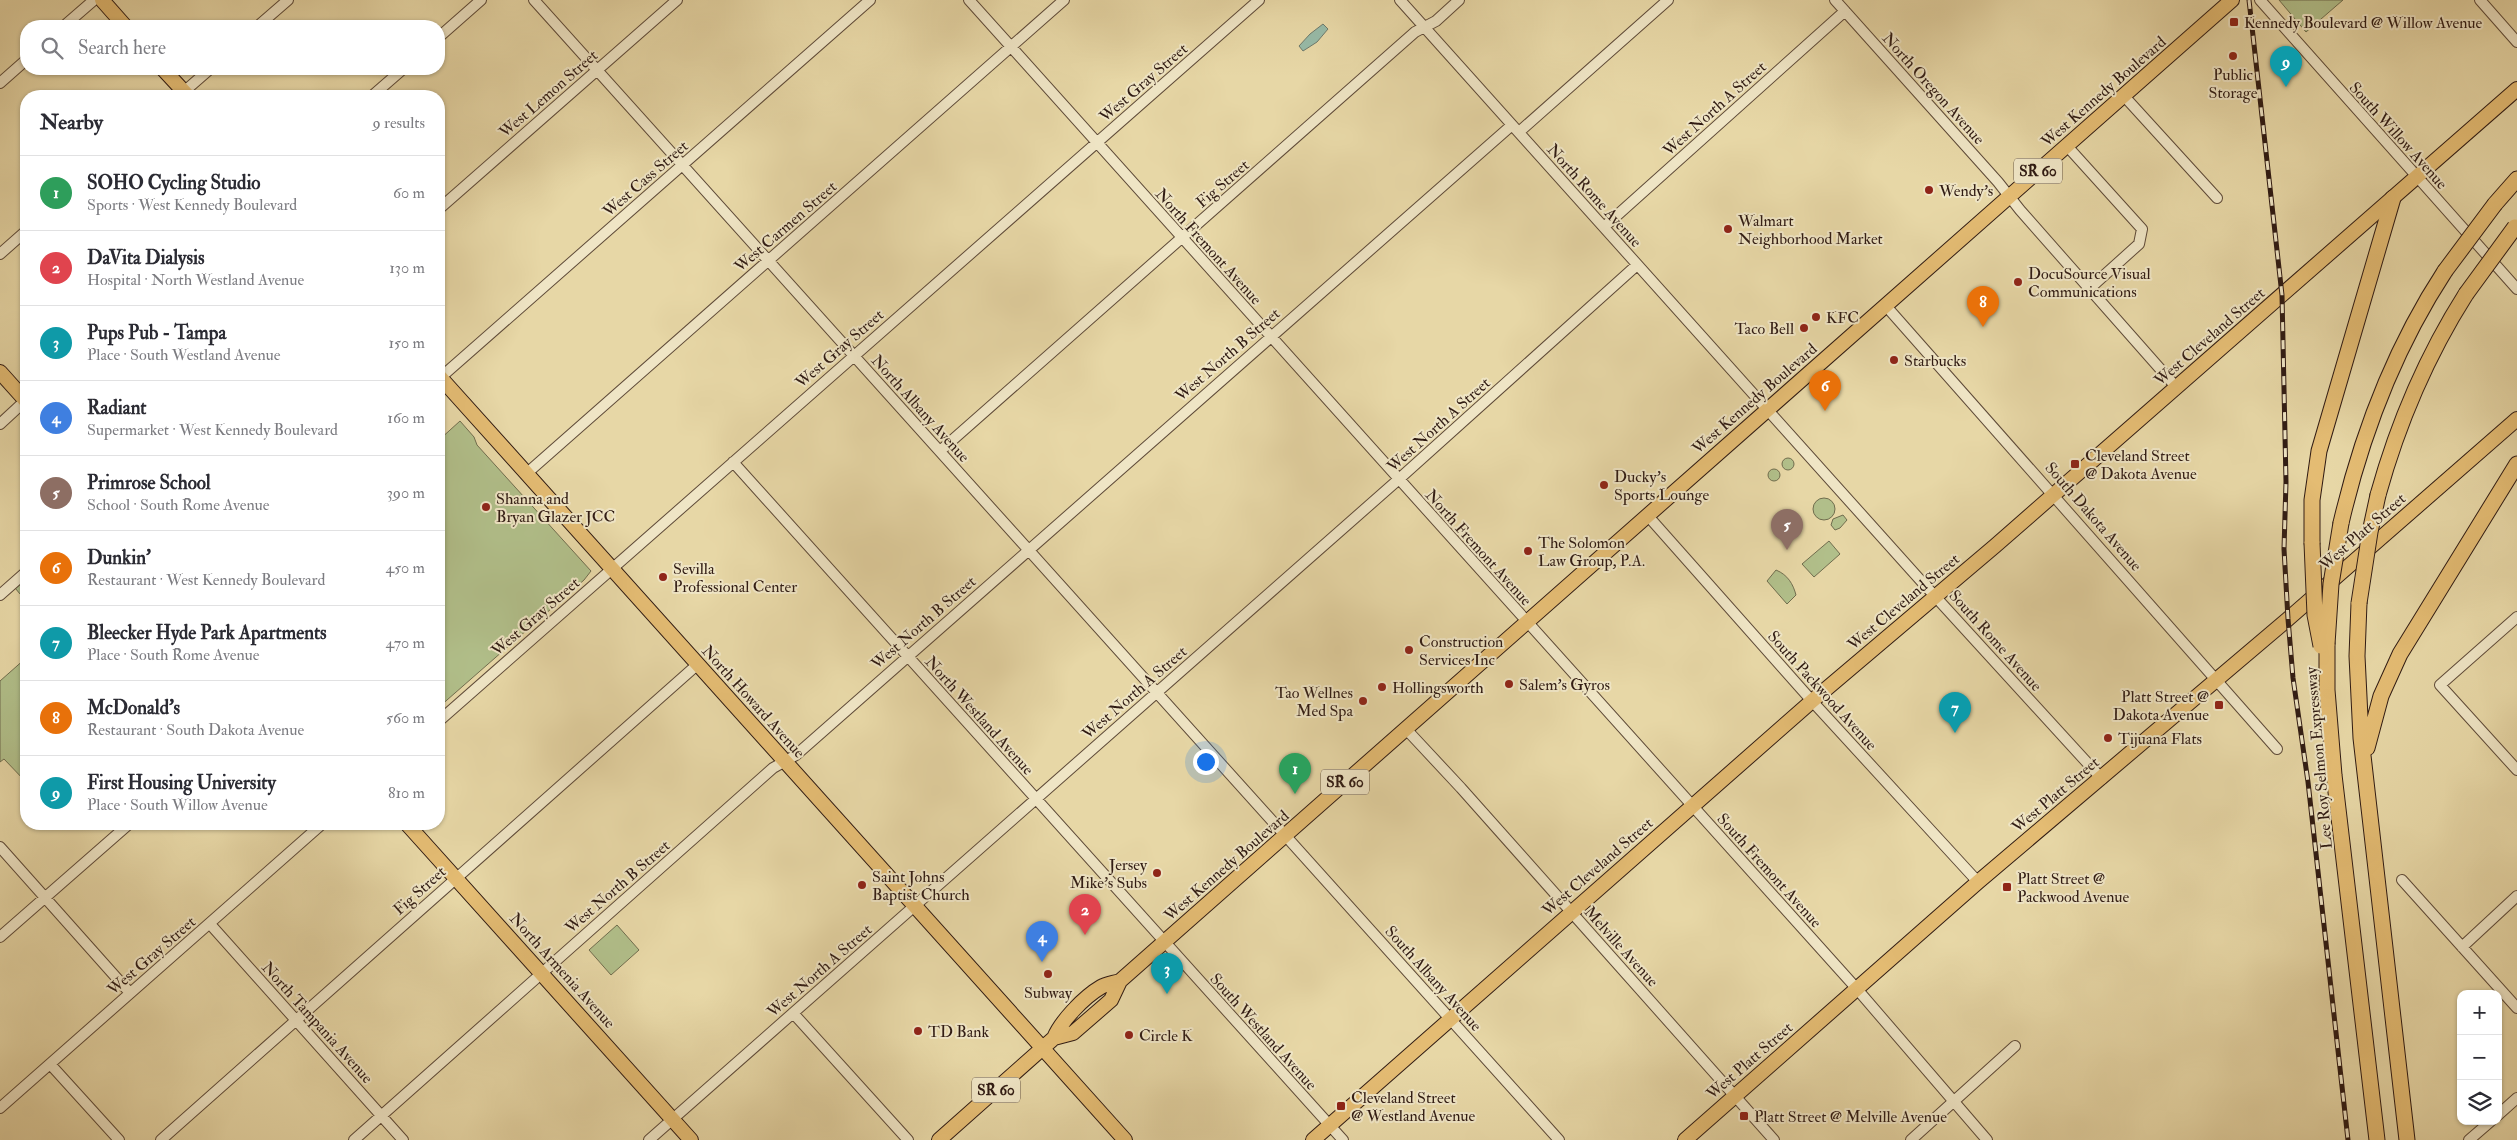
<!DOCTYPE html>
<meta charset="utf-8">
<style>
:root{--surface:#fff;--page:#f7f7f7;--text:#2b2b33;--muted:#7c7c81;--line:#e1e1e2;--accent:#8f2418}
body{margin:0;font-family:"IM FELL Double Pica",serif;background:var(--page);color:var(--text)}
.controls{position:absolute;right:15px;bottom:15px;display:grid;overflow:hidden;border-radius:10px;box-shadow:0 1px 4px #0004}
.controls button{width:45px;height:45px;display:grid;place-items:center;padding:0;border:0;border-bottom:1px solid var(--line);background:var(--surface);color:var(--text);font:25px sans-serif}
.you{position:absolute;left:1205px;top:761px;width:18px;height:18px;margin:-12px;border:4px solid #fff;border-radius:50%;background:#1a73e8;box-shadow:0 0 0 8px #1a73e833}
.badge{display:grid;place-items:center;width:32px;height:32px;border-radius:50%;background:var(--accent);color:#fff;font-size:16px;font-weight:700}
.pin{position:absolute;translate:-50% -41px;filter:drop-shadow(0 1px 2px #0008)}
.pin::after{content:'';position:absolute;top:26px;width:18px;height:15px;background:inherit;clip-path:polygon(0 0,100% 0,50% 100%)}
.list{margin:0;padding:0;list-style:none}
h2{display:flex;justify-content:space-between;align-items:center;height:65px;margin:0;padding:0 20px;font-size:21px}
h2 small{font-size:16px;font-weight:400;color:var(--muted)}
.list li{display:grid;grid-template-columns:32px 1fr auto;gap:15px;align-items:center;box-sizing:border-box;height:75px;padding:0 20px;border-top:1px solid var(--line)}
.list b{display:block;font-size:19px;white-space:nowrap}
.list p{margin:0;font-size:16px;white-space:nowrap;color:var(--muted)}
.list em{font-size:16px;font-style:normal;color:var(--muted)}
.icon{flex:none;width:28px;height:28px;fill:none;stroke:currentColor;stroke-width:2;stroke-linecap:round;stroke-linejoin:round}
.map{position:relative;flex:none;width:2517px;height:1140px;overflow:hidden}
.search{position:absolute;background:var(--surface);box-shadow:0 1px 4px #0004;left:20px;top:20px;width:425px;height:55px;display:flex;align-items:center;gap:12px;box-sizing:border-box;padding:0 18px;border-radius:20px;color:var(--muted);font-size:19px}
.panel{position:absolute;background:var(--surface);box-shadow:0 1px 4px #0004;left:20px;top:90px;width:425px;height:740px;border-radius:20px}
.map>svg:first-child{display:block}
</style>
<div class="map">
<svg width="2517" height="1140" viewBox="0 0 2517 1140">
<rect width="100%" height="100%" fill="#e7d7a6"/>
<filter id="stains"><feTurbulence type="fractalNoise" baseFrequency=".004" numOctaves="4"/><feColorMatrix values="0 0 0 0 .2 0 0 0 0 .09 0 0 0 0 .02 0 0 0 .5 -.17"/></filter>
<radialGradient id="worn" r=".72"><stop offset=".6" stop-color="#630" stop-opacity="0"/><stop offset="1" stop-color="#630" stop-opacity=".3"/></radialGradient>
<!-- green -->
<path fill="#b1bf8a" stroke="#706d4e" d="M2279 0H2343L2306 32Z
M460 421 474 437 477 445 591 571 584 580 439 707V440Z
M1782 464a6 6 0 1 1 12 0a6 6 0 1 1-12 0Z
M1768 475a6 6 0 1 1 12 0a6 6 0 1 1-12 0Z
M1813 509a11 11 0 1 1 22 0a11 11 0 1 1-22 0Z
M1843 515 1847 520 1840 528 1835 530 1831 525 1833 519Z
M1829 541 1840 554 1814 577 1802 564Z
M1776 570C1788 575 1793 584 1796 595L1787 604 1767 581Z
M26 578V601L15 588Z
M26 658V782L4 759 0 762V681Z
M617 925 639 950 611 975 589 950Z"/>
<!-- water -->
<path fill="#97baa7" stroke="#6e7a6c" d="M1323 24 1328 29 1317 42 1303 51 1299 46 1310 34Z"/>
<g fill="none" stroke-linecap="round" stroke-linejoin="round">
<defs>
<path id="minor" d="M534 0 1559 1140
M969 0 1857 989 1987 1140
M1400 0 1922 582 2102 779
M1835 0 1998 182 2020 210 2177 388
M2260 0 2517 289
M2480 0 2517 42
M64 26 94 0
M258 26 288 0
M439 37 481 0
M0 83 26 60
M179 96 210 69
M372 96 403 69
M2124 96 2217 198
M1519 132 1668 0
M2067 146 2142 229 2139 244 2089 289
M439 209 677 0
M1604 227 1845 11
M0 254 26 231
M1886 306 2277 749
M440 378 870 0
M0 424 26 400
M940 451 1415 32 1436 21 1459 0
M733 462 1343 1140
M526 474 1064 0
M1648 516 1812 701 1978 882
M0 595 26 572
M2517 617 2440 685 2517 770
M439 721 1259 0
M1406 729 1461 788 1774 1140
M0 847 130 993
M2402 880 2517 1008
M210 924 403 1140
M0 937 129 824
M2462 947 2517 896
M793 1013 908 1140
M50 1064 119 1140
M0 1108 322 824
M2498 1115 2517 1098
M161 1140 698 664
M354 1140 773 768 796 755 1512 125
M649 1140 1399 479 1637 265
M1911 1140 2015 1046
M2469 1140 2491 1121"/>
<path id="major" d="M102 0 125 26
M163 69 188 96
M0 372 26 401
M439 376 1125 1140
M407 824 691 1140
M1054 1038 1073 1033 1111 1000 1120 981 2232 0
M939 1140 1054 1038C1061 1021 1084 997 1101 987 1106 984 1114 983 1120 981
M1313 1140 1812 701 1995 546 2517 89
M1685 1140 1978 882 2288 619 2517 419"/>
<path id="highway" d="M2495 204 2517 179
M2378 495C2398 423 2426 357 2466 294
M2341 523C2362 433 2394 349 2445 271
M2312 543V500L2319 451 2393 198
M2359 603 2357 656 2361 738 2407 1140
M2327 644V690L2334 775 2377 1140
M2367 748 2381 696 2400 654 2517 464"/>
</defs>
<!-- minor casing -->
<use href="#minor" stroke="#5e4a38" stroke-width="12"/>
<!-- major casing -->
<use href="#major" stroke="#301b13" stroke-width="16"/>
<!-- highway casing -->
<use href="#highway" stroke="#301b13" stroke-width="17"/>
<!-- minor -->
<use href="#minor" stroke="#efe5c5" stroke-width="10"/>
<!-- major -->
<use href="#major" stroke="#e4bc73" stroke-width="14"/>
<!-- highway -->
<use href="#highway" stroke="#e4bc73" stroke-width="15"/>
<defs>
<path id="rail" d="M2249 0 2282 295 2286 482 2284 549 2288 619 2293 678 2308 782 2348 1140"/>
</defs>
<!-- rail casing -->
<use href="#rail" stroke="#301b13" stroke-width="5"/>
<!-- rail -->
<use href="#rail" stroke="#efe5c5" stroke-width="3" stroke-dasharray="9" stroke-linecap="butt"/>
<defs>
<path id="highway-bridge" d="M2445 271 2495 204
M2466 294 2515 227
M2312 543 2315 615 2321 646
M2359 603 2370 532 2378 495
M2327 644 2331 584 2341 523"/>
</defs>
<!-- highway-bridge casing -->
<use href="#highway-bridge" stroke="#301b13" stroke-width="17" stroke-linecap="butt"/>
<!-- highway-bridge -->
<use href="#highway-bridge" stroke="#e4bc73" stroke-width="15"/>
</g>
<!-- markers -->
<g fill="#8f2418" stroke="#efe5c5" stroke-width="2">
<rect x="2229" y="17" width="10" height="10" rx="2.5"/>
<circle cx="2233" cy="56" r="5"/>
<circle cx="1929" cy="190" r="5"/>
<circle cx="1728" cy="229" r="5"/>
<circle cx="2018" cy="282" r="5"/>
<circle cx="1816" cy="317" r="5"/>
<circle cx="1804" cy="328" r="5"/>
<circle cx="1894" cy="360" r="5"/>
<rect x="2070" y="459" width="10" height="10" rx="2.5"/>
<circle cx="1604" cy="485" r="5"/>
<circle cx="486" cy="507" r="5"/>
<circle cx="1528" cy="551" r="5"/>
<circle cx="663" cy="577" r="5"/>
<circle cx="1409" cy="650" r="5"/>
<circle cx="1509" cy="684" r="5"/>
<circle cx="1382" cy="687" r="5"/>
<circle cx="1363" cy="701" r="5"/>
<rect x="2214" y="700" width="10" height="10" rx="2.5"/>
<circle cx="2108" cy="738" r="5"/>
<circle cx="1157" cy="873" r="5"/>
<circle cx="862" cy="885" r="5"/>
<rect x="2002" y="882" width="10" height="10" rx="2.5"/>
<circle cx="1048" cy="974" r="5"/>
<circle cx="918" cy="1031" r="5"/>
<circle cx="1129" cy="1035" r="5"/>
<rect x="1336" y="1101" width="10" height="10" rx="2.5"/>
<rect x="1739" y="1111" width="10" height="10" rx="2.5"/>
</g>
<g text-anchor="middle" stroke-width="4" stroke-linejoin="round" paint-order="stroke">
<!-- shield labels -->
<g fill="#efe5c5" stroke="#695848" stroke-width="1">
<rect x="2014" y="158.5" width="48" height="25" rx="4"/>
<rect x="1321" y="769.5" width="48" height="25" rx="4"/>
<rect x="972" y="1077.5" width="48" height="25" rx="4"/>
</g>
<g font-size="15" font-weight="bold" fill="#301b13">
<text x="2038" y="176">SR 60</text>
<text x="1345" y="787">SR 60</text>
<text x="996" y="1095">SR 60</text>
</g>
<!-- poi labels -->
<g font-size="16" fill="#301b13" stroke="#efe5c5" text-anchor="start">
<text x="2244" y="28">Kennedy Boulevard @ Willow Avenue</text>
<text x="2233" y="80" text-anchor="middle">Public<tspan x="2233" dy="18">Storage</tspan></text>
<text x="1939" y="196">Wendy's</text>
<text x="1738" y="226">Walmart<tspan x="1738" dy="18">Neighborhood Market</tspan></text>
<text x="2028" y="279">DocuSource Visual<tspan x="2028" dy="18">Communications</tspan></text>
<text x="1826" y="323">KFC</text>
<text x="1794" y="334" text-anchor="end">Taco Bell</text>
<text x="1904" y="366">Starbucks</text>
<text x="2085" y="461">Cleveland Street<tspan x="2085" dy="18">@ Dakota Avenue</tspan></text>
<text x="1614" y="482">Ducky's<tspan x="1614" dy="18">Sports Lounge</tspan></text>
<text x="496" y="504">Shanna and<tspan x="496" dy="18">Bryan Glazer JCC</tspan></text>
<text x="1538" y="548">The Solomon<tspan x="1538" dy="18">Law Group, P.A.</tspan></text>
<text x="673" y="574">Sevilla<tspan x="673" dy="18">Professional Center</tspan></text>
<text x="1419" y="647">Construction<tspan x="1419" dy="18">Services Inc</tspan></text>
<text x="1519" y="690">Salem's Gyros</text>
<text x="1392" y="693">Hollingsworth</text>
<text x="1353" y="698" text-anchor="end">Tao Wellnes<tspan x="1353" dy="18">Med Spa</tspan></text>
<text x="2209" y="702" text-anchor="end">Platt Street @<tspan x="2209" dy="18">Dakota Avenue</tspan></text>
<text x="2118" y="744">Tijuana Flats</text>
<text x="1147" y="870" text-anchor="end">Jersey<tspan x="1147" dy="18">Mike's Subs</tspan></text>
<text x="872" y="882">Saint Johns<tspan x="872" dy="18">Baptist Church</tspan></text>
<text x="2017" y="884">Platt Street @<tspan x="2017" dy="18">Packwood Avenue</tspan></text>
<text x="1048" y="998" text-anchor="middle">Subway</text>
<text x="928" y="1037">TD Bank</text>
<text x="1139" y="1041">Circle K</text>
<text x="1351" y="1103">Cleveland Street<tspan x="1351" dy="18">@ Westland Avenue</tspan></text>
<text x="1754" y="1122">Platt Street @ Melville Avenue</text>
</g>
<!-- street labels -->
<g font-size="16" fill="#301b13" stroke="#efe5c5">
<text transform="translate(1143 82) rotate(-41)" y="6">West Gray Street</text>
<text transform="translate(1934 88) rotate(48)" y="6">North Oregon Avenue</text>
<text transform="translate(2103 91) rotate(-41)" y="6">West Kennedy Boulevard</text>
<text transform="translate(548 93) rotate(-41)" y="6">West Lemon Street</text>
<text transform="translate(1714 108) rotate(-42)" y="6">West North A Street</text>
<text transform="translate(2399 135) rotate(48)" y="6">South Willow Avenue</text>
<text transform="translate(645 178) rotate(-41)" y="6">West Cass Street</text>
<text transform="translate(1222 183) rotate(-41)" y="6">Fig Street</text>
<text transform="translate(1595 195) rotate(48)" y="6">North Rome Avenue</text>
<text transform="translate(785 226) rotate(-41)" y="6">West Carmen Street</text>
<text transform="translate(1209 246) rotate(48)" y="6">North Fremont Avenue</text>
<text transform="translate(2209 336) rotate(-41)" y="6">West Cleveland Street</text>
<text transform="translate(839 348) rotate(-41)" y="6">West Gray Street</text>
<text transform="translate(1227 354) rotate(-41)" y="6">West North B Street</text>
<text transform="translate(1754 398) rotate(-41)" y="6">West Kennedy Boulevard</text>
<text transform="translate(921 408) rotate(48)" y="6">North Albany Avenue</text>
<text transform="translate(1438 424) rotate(-42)" y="6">West North A Street</text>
<text transform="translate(2094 516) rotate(49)" y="6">South Dakota Avenue</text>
<text transform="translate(2362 531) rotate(-41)" y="6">West Platt Street</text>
<text transform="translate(1479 547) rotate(48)" y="6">North Fremont Avenue</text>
<text transform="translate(1903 601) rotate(-40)" y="6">West Cleveland Street</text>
<text transform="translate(535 616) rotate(-41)" y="6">West Gray Street</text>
<text transform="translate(923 622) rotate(-41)" y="6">West North B Street</text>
<text transform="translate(1996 640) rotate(48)" y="6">South Rome Avenue</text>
<text transform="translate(1823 690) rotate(48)" y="6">South Packwood Avenue</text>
<text transform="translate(1134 692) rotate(-41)" y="6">West North A Street</text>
<text transform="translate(754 701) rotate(48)" y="6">North Howard Avenue</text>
<text transform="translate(980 715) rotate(48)" y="6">North Westland Avenue</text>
<text transform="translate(2318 758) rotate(-95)" y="6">Lee Roy Selmon Expressway</text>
<text transform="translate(2055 794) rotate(-40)" y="6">West Platt Street</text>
<text transform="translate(1226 865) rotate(-41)" y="6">West Kennedy Boulevard</text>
<text transform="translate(1597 866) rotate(-41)" y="6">West Cleveland Street</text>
<text transform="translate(1770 870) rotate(48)" y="6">South Fremont Avenue</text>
<text transform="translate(617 886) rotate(-41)" y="6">West North B Street</text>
<text transform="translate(419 890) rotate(-42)" y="6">Fig Street</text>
<text transform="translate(1622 946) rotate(48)" y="6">Melville Avenue</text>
<text transform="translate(151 955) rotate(-41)" y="6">West Gray Street</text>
<text transform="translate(563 970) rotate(48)" y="6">North Armenia Avenue</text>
<text transform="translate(819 970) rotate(-41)" y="6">West North A Street</text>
<text transform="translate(1434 978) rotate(48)" y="6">South Albany Avenue</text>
<text transform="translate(318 1022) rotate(48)" y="6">North Tampania Avenue</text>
<text transform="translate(1264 1031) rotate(48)" y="6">South Westland Avenue</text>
<text transform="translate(1749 1060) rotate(-41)" y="6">West Platt Street</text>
</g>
</g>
<rect width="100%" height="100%" filter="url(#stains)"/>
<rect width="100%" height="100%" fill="url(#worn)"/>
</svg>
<div class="controls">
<button>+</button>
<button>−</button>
<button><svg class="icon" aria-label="layers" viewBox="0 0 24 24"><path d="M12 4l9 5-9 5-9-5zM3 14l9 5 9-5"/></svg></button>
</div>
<div class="you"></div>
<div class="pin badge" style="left:1295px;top:794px;background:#2e9e5b">1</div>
<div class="pin badge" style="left:1085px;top:935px;background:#e0444e">2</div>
<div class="pin badge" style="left:1167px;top:994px;background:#0f9aa8">3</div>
<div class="pin badge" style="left:1042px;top:962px;background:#3f7fe0">4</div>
<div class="pin badge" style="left:1787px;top:550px;background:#8d6e63">5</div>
<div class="pin badge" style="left:1825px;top:411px;background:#e8710a">6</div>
<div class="pin badge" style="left:1955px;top:733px;background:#0f9aa8">7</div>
<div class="pin badge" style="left:1983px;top:327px;background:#e8710a">8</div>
<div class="pin badge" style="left:2286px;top:87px;background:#0f9aa8">9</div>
<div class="search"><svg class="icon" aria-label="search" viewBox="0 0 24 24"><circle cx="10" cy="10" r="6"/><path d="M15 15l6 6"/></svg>Search here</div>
<section class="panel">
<h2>Nearby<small>9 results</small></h2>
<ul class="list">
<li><span class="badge" style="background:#2e9e5b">1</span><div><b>SOHO Cycling Studio</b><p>Sports · West Kennedy Boulevard</p></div><em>60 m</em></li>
<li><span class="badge" style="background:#e0444e">2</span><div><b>DaVita Dialysis</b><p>Hospital · North Westland Avenue</p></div><em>130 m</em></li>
<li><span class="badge" style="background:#0f9aa8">3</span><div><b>Pups Pub - Tampa</b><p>Place · South Westland Avenue</p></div><em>150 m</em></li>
<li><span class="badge" style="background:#3f7fe0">4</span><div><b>Radiant</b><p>Supermarket · West Kennedy Boulevard</p></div><em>160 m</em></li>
<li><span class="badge" style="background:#8d6e63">5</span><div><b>Primrose School</b><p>School · South Rome Avenue</p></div><em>390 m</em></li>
<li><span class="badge" style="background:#e8710a">6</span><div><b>Dunkin'</b><p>Restaurant · West Kennedy Boulevard</p></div><em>450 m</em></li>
<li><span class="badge" style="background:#0f9aa8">7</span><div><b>Bleecker Hyde Park Apartments</b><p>Place · South Rome Avenue</p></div><em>470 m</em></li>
<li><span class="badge" style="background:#e8710a">8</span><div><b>McDonald's</b><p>Restaurant · South Dakota Avenue</p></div><em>560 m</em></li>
<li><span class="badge" style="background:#0f9aa8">9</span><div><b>First Housing University</b><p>Place · South Willow Avenue</p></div><em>810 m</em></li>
</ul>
</section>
</div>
